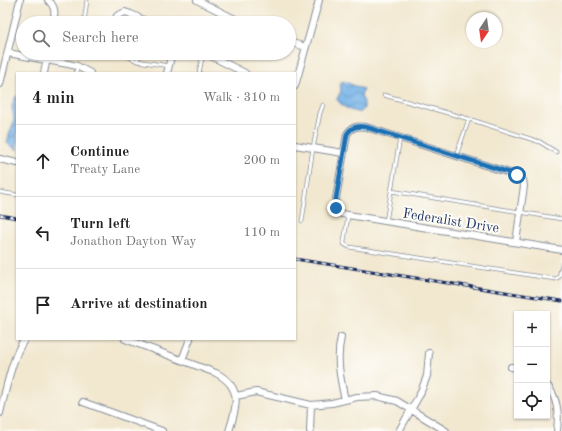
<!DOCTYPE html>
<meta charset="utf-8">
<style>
:root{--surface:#fff;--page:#f6f6f6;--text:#222;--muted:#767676;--line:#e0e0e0}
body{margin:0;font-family:"Old Standard TT",serif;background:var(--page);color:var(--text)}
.controls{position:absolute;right:12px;bottom:12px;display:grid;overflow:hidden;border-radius:0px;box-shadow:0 1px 3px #0004}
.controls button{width:36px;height:36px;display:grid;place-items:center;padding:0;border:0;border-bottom:1px solid var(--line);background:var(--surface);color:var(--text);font:20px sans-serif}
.compass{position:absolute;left:466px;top:12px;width:36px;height:36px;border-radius:50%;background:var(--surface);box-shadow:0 1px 3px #0004;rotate:193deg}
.stop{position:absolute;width:12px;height:12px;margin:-9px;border:3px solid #1f6fb2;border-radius:50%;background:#fff}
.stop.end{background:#1f6fb2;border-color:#fff;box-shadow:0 1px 4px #0008}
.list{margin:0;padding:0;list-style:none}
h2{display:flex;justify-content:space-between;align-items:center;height:52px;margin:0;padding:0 16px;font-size:17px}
h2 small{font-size:13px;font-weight:400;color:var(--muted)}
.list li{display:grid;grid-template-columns:26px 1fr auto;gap:12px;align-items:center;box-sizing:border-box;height:72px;padding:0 16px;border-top:1px solid var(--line)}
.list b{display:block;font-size:15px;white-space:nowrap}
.list p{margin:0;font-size:13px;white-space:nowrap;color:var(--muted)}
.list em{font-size:13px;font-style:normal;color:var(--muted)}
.icon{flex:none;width:22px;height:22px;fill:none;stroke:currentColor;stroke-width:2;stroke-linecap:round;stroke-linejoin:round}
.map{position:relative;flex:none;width:562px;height:431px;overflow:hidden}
.search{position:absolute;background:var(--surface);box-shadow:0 1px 3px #0004;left:16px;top:16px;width:280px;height:44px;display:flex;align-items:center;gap:10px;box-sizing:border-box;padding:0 14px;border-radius:22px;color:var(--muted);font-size:15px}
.panel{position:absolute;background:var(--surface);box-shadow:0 1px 3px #0004;left:16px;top:72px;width:280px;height:268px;border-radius:0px}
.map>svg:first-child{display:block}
</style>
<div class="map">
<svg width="562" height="431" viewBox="0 0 562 431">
<defs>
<pattern id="water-waves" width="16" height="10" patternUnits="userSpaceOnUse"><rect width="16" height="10" fill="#74b2e7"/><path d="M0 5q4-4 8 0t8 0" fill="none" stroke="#5e91be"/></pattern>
</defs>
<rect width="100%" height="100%" fill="#fdfcf7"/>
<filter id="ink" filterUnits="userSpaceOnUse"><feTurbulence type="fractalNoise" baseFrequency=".025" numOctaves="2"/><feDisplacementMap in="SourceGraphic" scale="8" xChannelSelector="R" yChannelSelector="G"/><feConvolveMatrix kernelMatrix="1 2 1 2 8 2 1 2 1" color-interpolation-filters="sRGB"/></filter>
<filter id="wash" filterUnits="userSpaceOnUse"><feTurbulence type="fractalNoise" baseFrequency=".012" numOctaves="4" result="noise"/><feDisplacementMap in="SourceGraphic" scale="16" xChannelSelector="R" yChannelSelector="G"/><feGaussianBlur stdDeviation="0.9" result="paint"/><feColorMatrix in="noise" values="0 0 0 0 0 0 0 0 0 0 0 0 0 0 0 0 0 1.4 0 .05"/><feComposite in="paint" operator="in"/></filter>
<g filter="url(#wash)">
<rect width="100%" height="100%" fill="#f2e8d0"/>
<!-- water -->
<path fill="url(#water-waves)" stroke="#4870a2" d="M343 81 363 89 361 96 364 102V108L360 113 347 109 338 101 337 99 341 91 340 83Z
M17 95V150L7 143C8 136 11 130 13 124 16 111 7 109 17 95Z"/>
</g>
<g filter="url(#ink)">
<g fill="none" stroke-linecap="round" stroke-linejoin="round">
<defs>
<path id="lane" d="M84 23 87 0
M121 53 137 61 169 66
M137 61 139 53
M76 73 77 66
M199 73 203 53
M384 95 469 119 456 156
M469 119 540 142 556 152
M391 191 562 219
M0 192 17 195
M348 216 344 241V244L349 247 555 279 559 277 562 264
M302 221 313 148 320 113 323 105
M386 222 400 138"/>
<path id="street" d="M48 0C56 7 55 14 53 23
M197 0 243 23
M114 23 117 16 125 12 131 14 150 23
M289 42 306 47
M8 53 68 64 77 66 90 73
M205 53 245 73
M44 73 48 53
M167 73 172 53
M0 84 20 0
M295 86 319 0
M295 145 343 153
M0 159 17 163
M516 242 524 186 523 180 519 176 366 127C358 126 352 126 347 134L335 204 338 211 342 214 562 250
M341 337C336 359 340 378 345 400
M125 339 216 373C243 387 237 407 229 431
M182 360 190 339
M511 367 517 368
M547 385C558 399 559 414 557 431
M236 396 256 392 311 405 332 403 357 397 377 396 397 401 446 431
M83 402 162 431
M0 413C5 393 13 353 25 339
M310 431 311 405
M399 431 420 394 427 376 429 353"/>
</defs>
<!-- lane casing -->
<use href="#lane" stroke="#868c97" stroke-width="4.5"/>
<!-- street casing -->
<use href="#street" stroke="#868c97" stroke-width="8"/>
<!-- lane -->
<use href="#lane" stroke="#fff" stroke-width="3"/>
<!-- street -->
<use href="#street" stroke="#fff" stroke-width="6"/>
<defs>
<path id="rail" d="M0 215 17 218
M295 259 562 301"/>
</defs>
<!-- rail casing -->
<use href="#rail" stroke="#1b2f5e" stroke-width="3"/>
<!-- rail -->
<use href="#rail" stroke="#fdfcf7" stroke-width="1.5" stroke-dasharray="4.5" stroke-linecap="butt"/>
</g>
</g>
<g fill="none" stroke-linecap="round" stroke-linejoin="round" filter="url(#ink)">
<!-- route -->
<path stroke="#1f6fb2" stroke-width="5" d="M336 208 335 204 347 134C352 126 358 126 366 127L517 175"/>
</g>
<g text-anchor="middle" stroke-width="4" stroke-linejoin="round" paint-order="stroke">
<!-- street labels -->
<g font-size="14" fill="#1b2f5e" stroke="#fdfcf7">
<text transform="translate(451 220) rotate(9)" y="5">Federalist Drive</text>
</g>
</g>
</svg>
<div class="controls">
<button>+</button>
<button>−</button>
<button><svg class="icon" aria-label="locate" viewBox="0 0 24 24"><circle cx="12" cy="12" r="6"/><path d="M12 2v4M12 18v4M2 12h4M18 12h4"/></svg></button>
</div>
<svg class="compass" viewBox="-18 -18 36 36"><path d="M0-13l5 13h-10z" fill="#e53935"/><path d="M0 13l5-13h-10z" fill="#767676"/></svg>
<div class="stop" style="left:517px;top:175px"></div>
<div class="stop end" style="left:336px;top:208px"></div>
<div class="search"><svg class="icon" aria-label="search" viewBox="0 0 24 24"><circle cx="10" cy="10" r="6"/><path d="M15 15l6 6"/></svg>Search here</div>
<section class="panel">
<h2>4 min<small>Walk · 310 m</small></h2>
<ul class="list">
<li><svg class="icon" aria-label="ahead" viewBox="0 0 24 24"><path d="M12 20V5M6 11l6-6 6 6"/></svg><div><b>Continue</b><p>Treaty Lane</p></div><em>200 m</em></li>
<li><svg class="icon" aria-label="left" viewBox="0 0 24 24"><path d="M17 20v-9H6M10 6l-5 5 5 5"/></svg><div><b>Turn left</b><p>Jonathon Dayton Way</p></div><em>110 m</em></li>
<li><svg class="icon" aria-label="arrive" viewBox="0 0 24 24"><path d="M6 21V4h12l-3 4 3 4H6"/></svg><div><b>Arrive at destination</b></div></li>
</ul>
</section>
</div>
